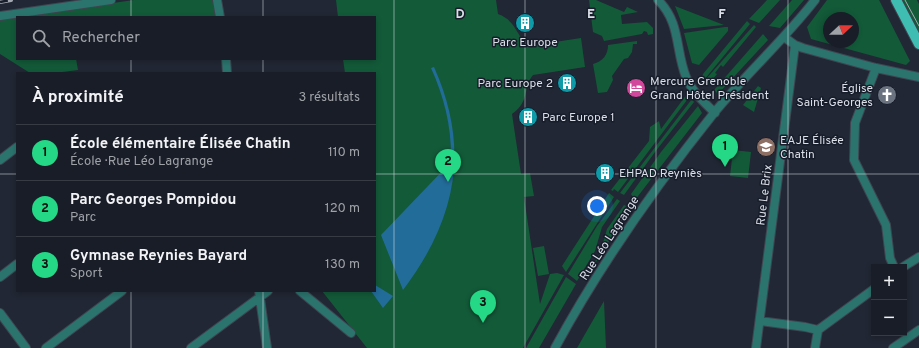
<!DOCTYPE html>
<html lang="fr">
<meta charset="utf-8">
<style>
:root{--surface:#191d27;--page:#262a33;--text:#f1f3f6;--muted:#9fa2a7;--line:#373b44;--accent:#24d886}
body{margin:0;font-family:Overpass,sans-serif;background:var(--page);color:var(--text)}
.controls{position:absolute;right:12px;bottom:12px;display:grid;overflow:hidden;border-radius:0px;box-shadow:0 2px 6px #0003}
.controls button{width:36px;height:36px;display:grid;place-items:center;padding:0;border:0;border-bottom:1px solid var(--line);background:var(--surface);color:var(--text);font:20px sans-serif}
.compass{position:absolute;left:823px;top:12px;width:36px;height:36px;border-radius:50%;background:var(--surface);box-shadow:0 2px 6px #0003;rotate:68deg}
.you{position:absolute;left:597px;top:206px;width:14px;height:14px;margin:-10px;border:3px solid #fff;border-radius:50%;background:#1a73e8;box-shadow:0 0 0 6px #1a73e833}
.badge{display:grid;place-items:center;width:26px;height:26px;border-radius:50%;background:var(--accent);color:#111;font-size:13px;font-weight:700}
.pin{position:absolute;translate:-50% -33px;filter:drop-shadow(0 1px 2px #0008)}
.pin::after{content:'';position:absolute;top:21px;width:14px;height:12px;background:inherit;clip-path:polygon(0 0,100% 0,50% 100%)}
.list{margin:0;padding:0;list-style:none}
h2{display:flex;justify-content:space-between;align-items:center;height:52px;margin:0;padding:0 16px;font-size:17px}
h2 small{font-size:13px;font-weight:400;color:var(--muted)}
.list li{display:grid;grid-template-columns:26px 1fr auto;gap:12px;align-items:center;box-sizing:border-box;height:56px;padding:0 16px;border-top:1px solid var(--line)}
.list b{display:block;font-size:15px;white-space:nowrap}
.list p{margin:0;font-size:13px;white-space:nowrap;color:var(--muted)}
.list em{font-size:13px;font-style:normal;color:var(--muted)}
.icon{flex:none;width:22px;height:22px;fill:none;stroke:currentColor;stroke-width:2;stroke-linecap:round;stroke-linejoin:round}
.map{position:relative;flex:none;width:919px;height:348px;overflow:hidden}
.search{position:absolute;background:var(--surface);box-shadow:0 2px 6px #0003;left:16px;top:16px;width:360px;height:44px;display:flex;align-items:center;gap:10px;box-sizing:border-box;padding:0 14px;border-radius:0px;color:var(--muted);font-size:15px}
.panel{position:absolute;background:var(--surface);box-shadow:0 2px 6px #0003;left:16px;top:72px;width:360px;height:220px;border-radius:0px}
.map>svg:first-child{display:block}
</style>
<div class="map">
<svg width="919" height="348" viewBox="0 0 919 348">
<rect width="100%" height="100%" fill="#212734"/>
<!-- green -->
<path fill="#135a39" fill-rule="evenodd" d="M134 0H213L216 17H17V59H76L78 70 55 73H30L0 54V19Z
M336 0H496L498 14C517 21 515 35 529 46L581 38 585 67 533 75C522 89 531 100 512 114L521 174 530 173 534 196 524 197 540 304 550 274 557 273 564 275 523 348H367L322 291H375V73H345L343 59H375V17H338Z
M589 0H596L624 12 627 7 638 12 621 15 622 24 647 22 653 28V34L648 35 647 32 644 31 642 34 604 41 602 36 593 32Z
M767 0H780L759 23 749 19Z
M792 0H804L780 28 769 26Z
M827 0H879L910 61 906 65 811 39 807 27ZM829 18H853V42H829Z
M901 0H917L919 4V35Z
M675 6 680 8 724 25 684 29Z
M747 21 750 24 704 80 702 77 703 74Z
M754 25 756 27 723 67 721 65 715 73 717 74 708 85 705 83 706 79Z
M725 27H728V31L699 65 692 63 684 33Z
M763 34 768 40 718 94 714 90Z
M637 41V44H633L632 52 628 58 624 59 612 76 613 80 607 92 598 93 593 64C603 61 608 55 608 45Z
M758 86 761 88 754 112 743 105Z
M687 94 690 96 618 192 614 189 613 191 611 190 649 141 650 127 659 121 661 129Z
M692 99 694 102 655 152 624 195 620 193Z
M698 106 702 113 635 200 631 194 661 152Z
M733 150 751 152 748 178 730 176Z
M609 193 614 197 566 272 562 266Z
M617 199 620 201 602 227 595 251 577 281 568 274 597 226Z
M624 205 626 206 623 211 627 213 582 284 600 253 607 229Z
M544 246 549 274 538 276 533 248Z
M566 277 576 284 539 348H526Z
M604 301 606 348H577Z"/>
<!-- water -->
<path fill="#226c99" d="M434 67C471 149 456 220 403 290L381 235 451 162C452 129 445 99 431 68Z
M375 285 393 296 383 308 371 291H375Z"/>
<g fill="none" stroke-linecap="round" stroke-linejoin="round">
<defs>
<path id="minor" d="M217 0 220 17
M658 0C681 23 675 49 686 77 692 92 704 102 715 113
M0 16 111 0
M784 37 795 45 803 48 876 68 919 77
M226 59 227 73
M876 68 855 123 854 160 886 225 890 258 894 267
M0 160 17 147
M903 267 919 257
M0 277 17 264
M259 291 267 348
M300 291 351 333
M0 313 26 348
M760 321 805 327 818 330
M46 348 122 291
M191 348 268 291
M555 348C600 265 655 187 714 113 746 74 784 40 815 0
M756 348 795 45
M815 348 818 330 874 289
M893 348 919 330"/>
<path id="primary" d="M896 0 919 44"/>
</defs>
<!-- minor casing -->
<use href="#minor" stroke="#3f4451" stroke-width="10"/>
<!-- primary casing -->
<use href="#primary" stroke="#3f4451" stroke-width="12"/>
<!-- minor -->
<use href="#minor" stroke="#2b746e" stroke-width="8"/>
<!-- primary -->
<use href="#primary" stroke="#3fbdb3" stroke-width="10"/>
<!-- tram -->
<path stroke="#a3a8b2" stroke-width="1" d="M905 0 919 26"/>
<defs>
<path id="rail" d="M0 2 11 0"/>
</defs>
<!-- rail casing -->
<use href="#rail" stroke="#a3a8b2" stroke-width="4"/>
<!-- rail -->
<use href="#rail" stroke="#171d2a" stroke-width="2.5" stroke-dasharray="8" stroke-linecap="butt"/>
</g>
<!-- grid -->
<path fill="none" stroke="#dbdfe8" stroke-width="1" stroke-opacity="0.55" d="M131 0V17M263 0V17M394 0V348M525 0V348M656 0V348M788 0V348M131 59V73M263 59V73M0 174H17M375 174H919M131 291V348M263 291V348"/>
<!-- icons -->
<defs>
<symbol id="building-disc" viewBox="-11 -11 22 22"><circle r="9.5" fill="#0f9aa8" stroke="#171d2a"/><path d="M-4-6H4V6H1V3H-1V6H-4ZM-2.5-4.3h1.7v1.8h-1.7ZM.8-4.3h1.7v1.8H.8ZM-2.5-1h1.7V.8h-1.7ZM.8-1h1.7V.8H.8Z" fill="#fff"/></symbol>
<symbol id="hotel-disc" viewBox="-11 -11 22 22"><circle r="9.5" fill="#d1479c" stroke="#171d2a"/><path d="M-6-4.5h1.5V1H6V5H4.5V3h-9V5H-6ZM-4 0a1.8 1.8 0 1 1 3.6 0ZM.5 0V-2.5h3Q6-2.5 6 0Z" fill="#fff"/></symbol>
<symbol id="church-disc" viewBox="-11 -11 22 22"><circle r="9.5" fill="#6b7280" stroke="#171d2a"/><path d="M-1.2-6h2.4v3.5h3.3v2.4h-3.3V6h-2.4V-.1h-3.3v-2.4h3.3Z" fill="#fff"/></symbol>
<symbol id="school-disc" viewBox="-11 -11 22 22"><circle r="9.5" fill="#8d6e63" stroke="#171d2a"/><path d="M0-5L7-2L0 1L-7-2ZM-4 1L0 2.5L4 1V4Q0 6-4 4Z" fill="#fff"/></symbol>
</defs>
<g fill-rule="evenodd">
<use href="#building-disc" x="514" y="12" width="22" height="22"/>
<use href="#building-disc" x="556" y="72" width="22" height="22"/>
<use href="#hotel-disc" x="625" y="77" width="22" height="22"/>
<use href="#church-disc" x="876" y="84" width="22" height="22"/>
<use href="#building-disc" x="517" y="106" width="22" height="22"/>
<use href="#school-disc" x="755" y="136" width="22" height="22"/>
<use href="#building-disc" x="594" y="162" width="22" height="22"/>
</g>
<g text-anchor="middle" stroke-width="3" stroke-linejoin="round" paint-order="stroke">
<!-- poi labels -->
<g font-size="12" fill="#dbdfe8" stroke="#171d2a" text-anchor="start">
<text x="525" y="46" text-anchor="middle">Parc Europe</text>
<text x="650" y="85">Mercure Grenoble<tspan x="650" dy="14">Grand Hôtel Président</tspan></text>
<text x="553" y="87" text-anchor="end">Parc Europe 2</text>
<text x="873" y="92" text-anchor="end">Église<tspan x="873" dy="14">Saint-Georges</tspan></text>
<text x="542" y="121">Parc Europe 1</text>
<text x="780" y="144">EAJE Élisée<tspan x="780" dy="14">Chatin</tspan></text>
<text x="619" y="177">EHPAD Reyniès</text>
</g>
<!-- street labels -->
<g font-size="12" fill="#dbdfe8" stroke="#171d2a">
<text transform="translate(764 195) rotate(-83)" y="4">Rue Le Brix</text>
<text transform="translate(609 238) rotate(-57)" y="4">Rue Léo Lagrange</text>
</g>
</g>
<g font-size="13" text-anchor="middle" font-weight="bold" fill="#dbdfe8" stroke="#171d2a" stroke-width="3" stroke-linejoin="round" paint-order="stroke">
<text x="460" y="18">D</text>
<text x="591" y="18">E</text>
<text x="722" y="18">F</text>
</g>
</svg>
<div class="controls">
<button>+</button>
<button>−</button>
</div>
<svg class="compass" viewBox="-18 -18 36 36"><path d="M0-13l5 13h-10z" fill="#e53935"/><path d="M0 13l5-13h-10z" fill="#9fa2a7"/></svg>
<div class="you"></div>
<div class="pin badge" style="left:725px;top:167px">1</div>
<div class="pin badge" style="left:448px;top:182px">2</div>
<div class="pin badge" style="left:483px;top:323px">3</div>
<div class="search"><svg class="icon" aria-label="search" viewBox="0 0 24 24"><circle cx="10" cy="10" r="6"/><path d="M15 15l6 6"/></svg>Rechercher</div>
<section class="panel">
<h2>À proximité<small>3 résultats</small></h2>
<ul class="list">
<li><span class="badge">1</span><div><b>École élémentaire Élisée Chatin</b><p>École · Rue Léo Lagrange</p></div><em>110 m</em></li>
<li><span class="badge">2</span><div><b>Parc Georges Pompidou</b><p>Parc</p></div><em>120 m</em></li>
<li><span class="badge">3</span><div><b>Gymnase Reynies Bayard</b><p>Sport</p></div><em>130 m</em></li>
</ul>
</section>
</div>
